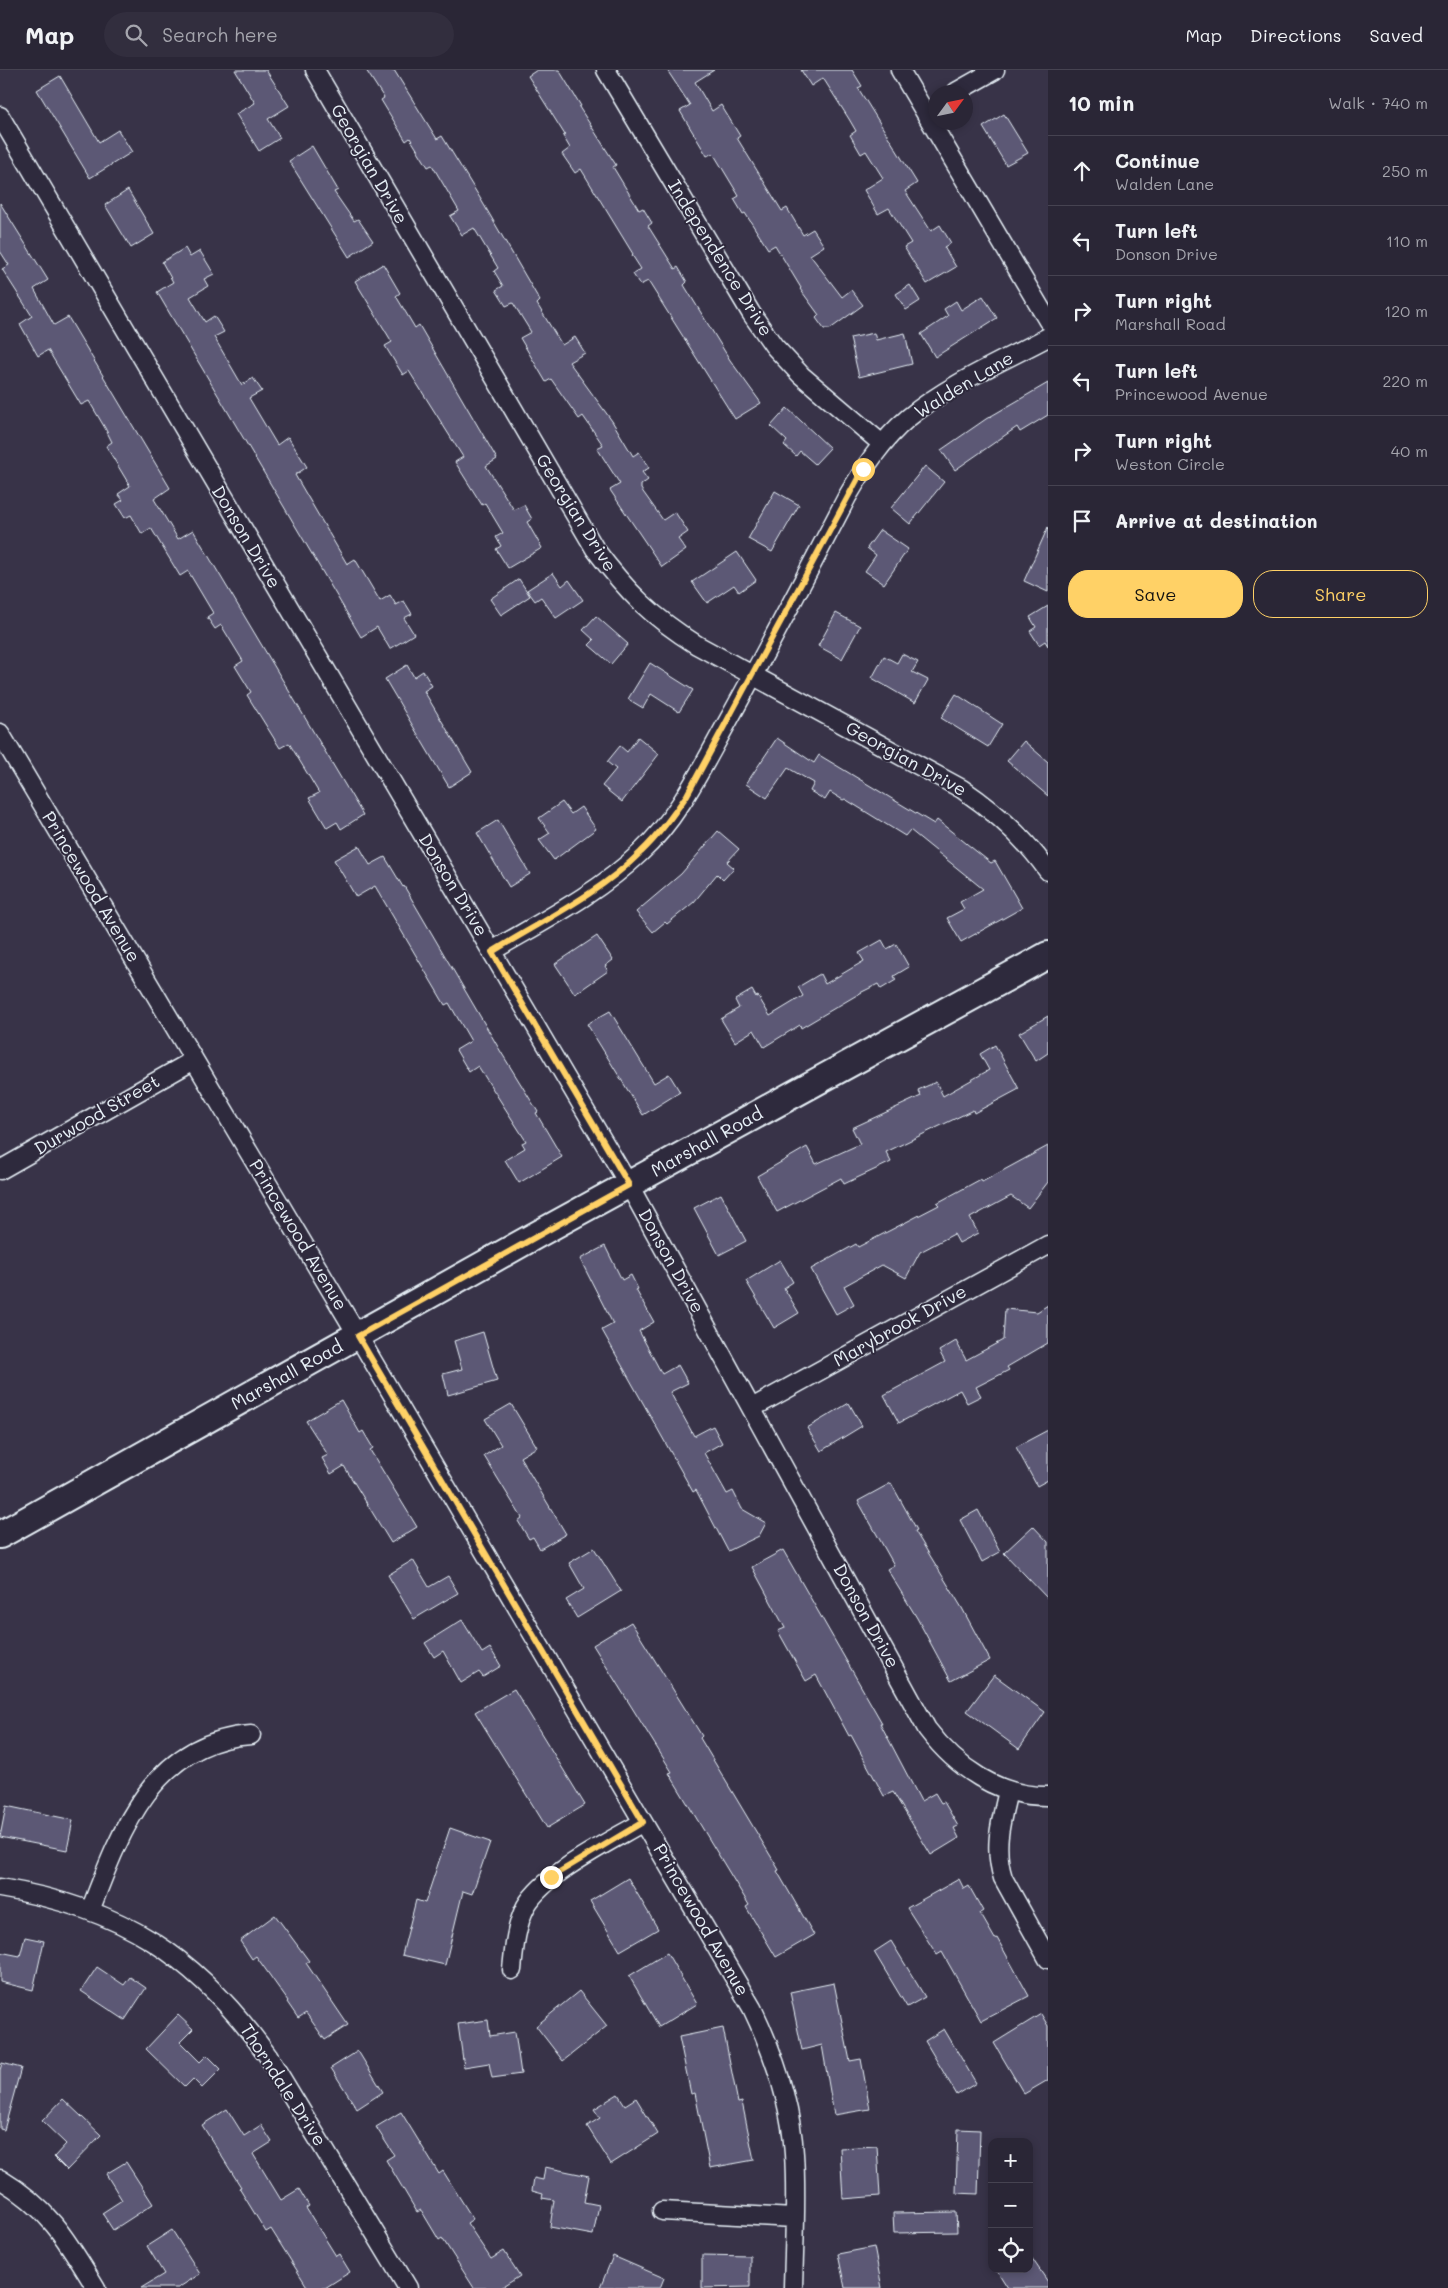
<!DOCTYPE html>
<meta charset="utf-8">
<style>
:root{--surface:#2a2636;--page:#322e3e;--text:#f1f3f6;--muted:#a5a5ad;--line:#464351;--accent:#ffd166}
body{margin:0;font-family:Mali,sans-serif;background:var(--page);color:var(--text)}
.controls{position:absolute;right:15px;bottom:15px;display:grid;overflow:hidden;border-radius:10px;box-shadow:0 2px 8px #0003}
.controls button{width:45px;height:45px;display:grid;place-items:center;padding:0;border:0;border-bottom:1px solid var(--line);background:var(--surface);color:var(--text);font:25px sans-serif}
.compass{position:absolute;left:928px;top:15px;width:45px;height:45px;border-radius:50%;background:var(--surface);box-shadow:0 2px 8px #0003;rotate:57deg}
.stop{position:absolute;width:15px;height:15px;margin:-11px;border:4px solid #ffd166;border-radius:50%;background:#fff}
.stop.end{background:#ffd166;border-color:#fff;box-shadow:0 1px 5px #0008}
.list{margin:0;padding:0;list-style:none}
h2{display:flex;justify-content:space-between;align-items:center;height:65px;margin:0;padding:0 20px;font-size:21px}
h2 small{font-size:16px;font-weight:400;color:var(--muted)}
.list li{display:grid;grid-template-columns:32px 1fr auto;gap:15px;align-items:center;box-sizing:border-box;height:70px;padding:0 20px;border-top:1px solid var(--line)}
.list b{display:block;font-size:19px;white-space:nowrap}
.list p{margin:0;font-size:16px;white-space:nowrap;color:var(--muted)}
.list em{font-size:16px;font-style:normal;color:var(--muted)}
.actions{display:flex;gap:10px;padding:15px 20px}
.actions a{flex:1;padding:11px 0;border:1px solid var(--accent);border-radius:20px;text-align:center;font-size:18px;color:var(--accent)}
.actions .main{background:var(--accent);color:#111}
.icon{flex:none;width:28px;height:28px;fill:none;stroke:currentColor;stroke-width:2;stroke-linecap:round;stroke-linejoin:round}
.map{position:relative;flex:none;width:1048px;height:2218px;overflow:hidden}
header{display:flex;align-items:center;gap:30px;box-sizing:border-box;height:70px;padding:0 25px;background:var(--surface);border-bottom:1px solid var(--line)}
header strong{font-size:24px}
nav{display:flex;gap:28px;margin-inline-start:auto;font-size:18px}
.search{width:350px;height:45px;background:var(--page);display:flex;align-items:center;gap:12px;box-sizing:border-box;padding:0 18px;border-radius:28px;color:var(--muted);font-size:19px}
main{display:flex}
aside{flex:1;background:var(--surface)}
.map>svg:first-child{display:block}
</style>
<header>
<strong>Map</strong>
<div class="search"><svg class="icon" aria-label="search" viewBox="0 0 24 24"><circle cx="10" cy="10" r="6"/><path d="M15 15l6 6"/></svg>Search here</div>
<nav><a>Map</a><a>Directions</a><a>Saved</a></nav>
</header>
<main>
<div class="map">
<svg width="1048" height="2218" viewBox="0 0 1048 2218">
<rect width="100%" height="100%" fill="#383348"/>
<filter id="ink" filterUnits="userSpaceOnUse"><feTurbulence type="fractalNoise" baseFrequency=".02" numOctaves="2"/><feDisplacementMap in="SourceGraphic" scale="10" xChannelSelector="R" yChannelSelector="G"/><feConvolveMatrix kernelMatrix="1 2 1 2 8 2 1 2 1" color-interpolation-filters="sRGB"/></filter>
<g filter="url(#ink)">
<!-- building -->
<path fill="#5c5875" stroke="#e8f1f8" d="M235 0H266L289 36 268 49 280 68 259 81 236 44 255 33Z
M366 0H394L437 69 442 66 480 128 540 231 537 234 562 275 575 267 585 283 569 292 612 351 633 386 639 382 649 398 642 402 648 410 641 415V419L663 450 675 442 688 462 678 469 686 480 662 497 610 420 620 414 597 378 603 375 583 346 579 349 551 309 546 312 520 268 531 262 513 233 506 236 496 220 503 216 494 201 498 198 474 158 462 165 450 146 459 141 432 95 428 97 410 68 406 71 381 30 384 28Z
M537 0H559L581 36 579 37 616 95 613 97 639 140 643 138 652 153 648 156 675 199 678 197 687 212 684 215 730 290 761 333 735 349 648 211 640 215 633 204 641 199 632 185 633 184 581 99 575 103 562 84 570 78 563 66 565 65 528 6Z
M667 0H714L695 12 712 41 721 35 740 66 737 68 782 141 787 138 803 165 813 159 824 176 810 185 842 227 851 220 863 235 830 259H824L816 248 819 245 800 219 801 218 775 175 768 179 745 143 743 144 734 129 739 126 713 83 707 86 680 41 690 35Z
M801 0H852L862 16 858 18 917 113 905 121 931 161 940 155 951 173 944 177 956 197 927 214 904 177 911 173 889 138 878 144 864 120 883 108 866 81 861 84 850 65 856 61 849 49 823 8 811 16Z
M60 6 99 72 118 60 132 82 90 108 37 20Z
M1004 44 1028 83 1006 95 983 57Z
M312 76 338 120 334 122 354 151 358 149 373 171 349 187 289 91Z
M128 120 154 164 131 178 105 135Z
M0 133 48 210 34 219 54 255 68 247 170 418 154 429 178 469 193 460 363 745 341 759 337 752 327 758 309 728 319 723 289 673 280 678 247 625 251 622 235 596 243 591 221 555 215 559 207 547 213 543 188 501 180 506 151 458 142 464 131 445 125 448 116 434 123 430 118 424 130 416 106 376 112 372 105 358 89 331 81 335 48 280 38 286 20 254 32 246 2 199 9 195 0 181Z
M185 178 190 187 200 181 214 204 204 209 208 216 190 227 205 252 214 246 224 262 214 267 242 315 253 308 262 321 249 328 277 375 288 367 307 397 295 405 347 494 355 489 380 531 390 525 396 535 404 531 412 544 404 548 414 564 390 579 377 557 361 567 157 222 173 212 162 192Z
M383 194 400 223 396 226 415 258 419 255 497 389 486 396 514 440 524 435 532 449 527 452 542 478 508 498 496 479 501 476 496 467 503 463 485 433 482 435 455 392 463 387 409 301 403 305 385 276 392 272 355 211Z
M910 215 920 231 906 240 896 224Z
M983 226 997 248 935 287 921 264 948 246 944 239 956 231 961 240Z
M874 263 876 270 905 263 912 294 859 307 850 268Z
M1048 313V345L1020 362 1017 357 955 400 941 380 986 349Z
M787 338 830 378 815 394 800 381 796 386 784 375 787 371 771 356Z
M925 396 944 412 910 454 891 438Z
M775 421 799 435 772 482 748 469Z
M1048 457V522L1024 511Z
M880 460 908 479 884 514 865 501 876 485 867 478Z
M737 482 756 510 739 522 734 515 707 533 692 512Z
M553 503 562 516 569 510 583 530 556 548 541 527 535 531 527 520Z
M519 509 530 526 501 545 490 529Z
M1048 536V576L1045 571 1039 575 1030 561 1036 557 1030 547Z
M836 543 860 556 842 589 818 576Z
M596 546 628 574 611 594 589 575 594 570 583 560Z
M902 584 918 592 912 602 928 610 915 633 872 608 884 586 897 593Z
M650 593 693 620 679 642 651 624 643 638 628 629Z
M407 595 414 607 423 601 432 616 424 621 472 702 449 717 385 609Z
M956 624 1002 654 988 677 941 648Z
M638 667 659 684 622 732 602 716 616 699 607 692 620 676 627 682Z
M777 668 814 693 819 685 934 754 937 750 991 793 995 791 1022 838 961 872 947 848 964 839 960 832 983 819 910 760 905 766 845 729 843 730 830 722 825 730 810 721 814 713 788 698 767 728 746 714Z
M1024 671 1048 692V726L1007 691Z
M562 732 571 744 581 737 596 759 554 790 539 770 550 763 539 748Z
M498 750 530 804 509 817 477 763Z
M718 761 739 779 727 792 734 798 723 810 717 804 694 832 667 854 665 852 653 862 636 842 681 804Z
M359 776 370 795 385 787 403 817 404 816 501 982 538 1042 536 1043 562 1087 519 1113 505 1090 525 1078 522 1073 526 1071 478 996 469 1002 456 980 471 971 449 933 445 935 375 816 356 827 334 790Z
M597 866 613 890 605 896 608 901 575 924 555 894Z
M882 870 887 879 896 874 909 897 894 906 896 910 881 919 878 914 862 922 801 958 800 955 764 977 754 960 735 972 721 949 739 938 735 930 752 920 756 927 758 926 770 946 803 926 798 917 820 904 825 914 864 891 859 883Z
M610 941 654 1013 669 1004 680 1022 643 1045 587 954Z
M1048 946V983L1036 991 1019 963Z
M995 975 1019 1019 974 1043 973 1040 886 1082 891 1092 844 1114 841 1108 777 1142 757 1106 807 1077 816 1094 860 1074 852 1058 921 1026 918 1020 936 1012 943 1026 989 1000 980 984Z
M1048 1076V1112L1028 1138 1011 1126 970 1148 978 1163 959 1173 954 1164 920 1182 906 1208 882 1195 844 1216 854 1234 836 1244 811 1199 856 1174 858 1177 939 1135 937 1133 981 1109 982 1112Z
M721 1124 746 1171 719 1185 694 1138Z
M605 1176 622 1210 631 1205 638 1219 636 1220 654 1252 639 1261 662 1304 678 1295 688 1313 670 1322 694 1366 713 1356 722 1373 704 1383 727 1424 733 1421 742 1439 766 1453 759 1466 728 1481 696 1420 693 1422 602 1260 613 1254 580 1189Z
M780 1190 793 1212 784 1218 799 1243 774 1258 746 1211Z
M1048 1235V1273L1007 1297 1009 1300 976 1317 981 1326 967 1333 960 1320 899 1353 884 1325 945 1292 939 1281 956 1271 966 1290 1003 1270 1005 1239 1037 1242Z
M483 1262 497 1311 448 1325 443 1304 462 1299 454 1271Z
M341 1330 360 1363 363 1361 373 1378 370 1380 417 1457 391 1473 344 1396 331 1404 322 1388 328 1385 306 1351Z
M849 1333 862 1356 821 1381 807 1358Z
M511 1334 537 1377 520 1387 566 1464 540 1479 533 1467 529 1469 518 1451 522 1448 484 1386 501 1375 485 1349Z
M1048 1360V1410L1037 1416 1016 1377Z
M891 1413 917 1460 915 1461 962 1538 990 1590 951 1611 917 1548 887 1499 894 1495 858 1431Z
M978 1440 1000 1482 982 1492 960 1450Z
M1033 1456 1048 1472V1529L1004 1483Z
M594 1478 621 1521 577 1548 566 1530 584 1519 569 1493Z
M783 1480 882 1653H880L921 1731 935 1723 941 1733 944 1732 958 1756 954 1758 959 1768 931 1785 893 1722 884 1726 851 1665 849 1666 816 1605 806 1611 778 1561 785 1558 752 1497Z
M413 1490 429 1517 448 1506 458 1523 414 1549 388 1505Z
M462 1550 482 1583 490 1578 501 1596 483 1607 479 1602 461 1613 443 1581 434 1587 425 1573Z
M631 1552 702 1666 700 1668 779 1800 777 1801 814 1865 776 1887 746 1837 749 1835 669 1703 672 1702 593 1575Z
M994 1605 1045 1642 1019 1679 967 1641Z
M514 1619 585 1735 547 1758 475 1642Z
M6 1736 73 1750 67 1780 0 1767Z
M450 1758 490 1772 472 1824 463 1821 445 1895 402 1885 416 1830 425 1833Z
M628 1808 658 1859 620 1881 590 1831Z
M959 1809 964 1819 969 1816 983 1841 980 1843 995 1869 997 1868 1029 1926 981 1951 942 1882 937 1885 907 1838Z
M275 1845 309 1891 306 1893 348 1955 325 1970 306 1943 298 1948 287 1932 288 1931 256 1886 252 1889 240 1871Z
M25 1867 44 1871 33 1920 0 1912V1882L20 1886Z
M891 1871 925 1927 907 1937 874 1882Z
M667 1883 697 1934 659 1957 629 1906Z
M97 1897 124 1915 130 1907 146 1918 125 1950 81 1921Z
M834 1913 850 1991 861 1989 870 2039 834 2045 822 1975 802 1980 790 1922Z
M579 1921 607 1956 563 1991 536 1956Z
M1041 1944 1048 1956V2010L1024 2024 994 1973Z
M178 1945 193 1959 180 1972 200 1992 207 1985 221 1999 202 2018 193 2009 185 2017 146 1979Z
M488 1950 490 1966 515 1962 521 2004 492 2008 489 1993 464 1997 458 1954Z
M723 1958 738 2033 742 2032 754 2090 710 2098 695 2023 691 2024 679 1967Z
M944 1959 976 2013 957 2025 925 1971Z
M358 1981 383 2022 357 2039 331 1998Z
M2 1993 21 1998 4 2060 0 2059V2000Z
M618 2024 625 2035 636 2028 658 2064 611 2094 587 2056 600 2048 594 2039Z
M63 2029 101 2065 67 2100 54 2087 66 2074 42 2051Z
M227 2039 244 2066 261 2055 272 2072 253 2084 281 2130 299 2119 309 2136 306 2138 336 2186 339 2184 350 2202 325 2218H308L271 2159 266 2162 239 2118 241 2117 202 2055Z
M401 2042 439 2104 443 2101 473 2149 467 2153 491 2189 504 2181 520 2206 501 2218H474L442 2168 439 2170 421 2140 417 2142 386 2090 394 2085 376 2057Z
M958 2059 980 2060 978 2124 956 2123Z
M877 2076 880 2126 843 2129 840 2078Z
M126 2092 153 2134 113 2160 102 2143 122 2130 106 2104Z
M545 2097 589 2106 584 2132 599 2135 593 2165 550 2157 554 2130 542 2128 543 2124 532 2121 534 2108 543 2110Z
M956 2142 957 2162 894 2163 893 2143Z
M172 2160 200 2204 178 2218H141L164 2204 147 2176Z
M874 2177 882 2218H845L838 2184Z
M1029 2184 1048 2212V2218H1008L996 2199H1029Z
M702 2185 750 2186V2217L702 2218Z
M613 2186 664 2208 660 2218H600Z"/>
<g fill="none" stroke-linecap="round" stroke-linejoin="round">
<defs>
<path id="street" d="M315 0 595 479C627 522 652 547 697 575L962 719C996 742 1024 767 1048 801
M606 0 751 243 774 276 801 305 882 374
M900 0 1048 251
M956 22 995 0
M0 46 629 1115 927 1659C956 1697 998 1727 1048 1726
M0 663 358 1266 752 1938C774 1984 791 2033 794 2084 797 2128 794 2174 793 2218
M492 881C543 851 597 824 640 783 679 747 702 697 728 651 769 577 808 502 847 427 864 398 882 370 908 348 949 314 1001 292 1048 267
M0 1100 194 990
M752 1338 1048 1175
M1008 1721C1001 1751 993 1777 1003 1808L1048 1889
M0 1818C122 1838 196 1885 268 1986L408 2218
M90 1841C120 1762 153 1671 251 1665
M512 1900C514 1879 516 1855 526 1836 545 1803 609 1772 643 1752
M0 2109C50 2139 67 2170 96 2218
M662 2141 794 2148"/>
<path id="secondary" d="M0 1465 540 1163 1048 885"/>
</defs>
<!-- street casing -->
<use href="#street" stroke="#e8f1f8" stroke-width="21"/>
<!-- secondary casing -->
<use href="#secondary" stroke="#e8f1f8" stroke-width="30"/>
<!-- street -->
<use href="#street" stroke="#2f2a3d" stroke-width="18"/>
<!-- secondary -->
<use href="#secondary" stroke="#2f2a3d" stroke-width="26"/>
</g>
</g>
<g fill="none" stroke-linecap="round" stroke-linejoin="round" filter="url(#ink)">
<!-- route -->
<path stroke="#ffd166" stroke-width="6" d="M551 1807 643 1752 358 1266 629 1115 492 882C542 851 599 824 641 782 659 765 673 745 687 725L863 399"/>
</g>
<g text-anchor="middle" stroke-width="4" stroke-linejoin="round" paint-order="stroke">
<!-- street labels -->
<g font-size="18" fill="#e8f1f8" stroke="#2f2a3d">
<text transform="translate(369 94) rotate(60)" y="6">Georgian Drive</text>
<text transform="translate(720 188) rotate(58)" y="6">Independence Drive</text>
<text transform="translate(964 315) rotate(-31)" y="6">Walden Lane</text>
<text transform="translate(576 443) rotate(58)" y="6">Georgian Drive</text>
<text transform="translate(246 467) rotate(59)" y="6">Donson Drive</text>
<text transform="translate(906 689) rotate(29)" y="6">Georgian Drive</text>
<text transform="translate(453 815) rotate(59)" y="6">Donson Drive</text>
<text transform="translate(91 817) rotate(59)" y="6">Princewood Avenue</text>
<text transform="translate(97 1045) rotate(-30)" y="6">Durwood Street</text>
<text transform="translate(707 1072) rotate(-29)" y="6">Marshall Road</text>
<text transform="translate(298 1165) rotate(59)" y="6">Princewood Avenue</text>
<text transform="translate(671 1191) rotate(61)" y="6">Donson Drive</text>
<text transform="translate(900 1256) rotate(-29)" y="6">Marybrook Drive</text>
<text transform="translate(287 1305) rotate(-29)" y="6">Marshall Road</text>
<text transform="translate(866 1546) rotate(61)" y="6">Donson Drive</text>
<text transform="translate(701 1850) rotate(60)" y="6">Princewood Avenue</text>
<text transform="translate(283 2015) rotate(57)" y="6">Thorndale Drive</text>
</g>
</g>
</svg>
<div class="controls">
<button>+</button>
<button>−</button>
<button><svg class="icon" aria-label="locate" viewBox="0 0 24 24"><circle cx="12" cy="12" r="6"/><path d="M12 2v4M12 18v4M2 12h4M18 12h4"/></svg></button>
</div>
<svg class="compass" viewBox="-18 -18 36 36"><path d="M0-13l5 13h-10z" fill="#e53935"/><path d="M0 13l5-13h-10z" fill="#a5a5ad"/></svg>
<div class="stop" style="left:863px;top:399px"></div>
<div class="stop end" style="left:551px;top:1807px"></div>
</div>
<aside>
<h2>10 min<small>Walk · 740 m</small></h2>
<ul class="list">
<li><svg class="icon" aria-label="ahead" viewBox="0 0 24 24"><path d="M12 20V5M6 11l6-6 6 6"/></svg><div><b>Continue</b><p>Walden Lane</p></div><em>250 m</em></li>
<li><svg class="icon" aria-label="left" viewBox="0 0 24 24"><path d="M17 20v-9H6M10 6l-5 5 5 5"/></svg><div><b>Turn left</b><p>Donson Drive</p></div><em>110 m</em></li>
<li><svg class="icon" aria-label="right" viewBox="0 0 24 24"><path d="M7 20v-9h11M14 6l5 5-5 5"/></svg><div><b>Turn right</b><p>Marshall Road</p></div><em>120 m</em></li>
<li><svg class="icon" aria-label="left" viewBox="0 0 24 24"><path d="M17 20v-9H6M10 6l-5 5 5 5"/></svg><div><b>Turn left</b><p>Princewood Avenue</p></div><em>220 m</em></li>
<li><svg class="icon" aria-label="right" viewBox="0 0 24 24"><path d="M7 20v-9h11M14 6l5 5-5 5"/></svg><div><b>Turn right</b><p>Weston Circle</p></div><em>40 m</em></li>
<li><svg class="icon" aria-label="arrive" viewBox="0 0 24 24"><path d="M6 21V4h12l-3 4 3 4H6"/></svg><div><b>Arrive at destination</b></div></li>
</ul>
<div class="actions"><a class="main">Save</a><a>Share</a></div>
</aside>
</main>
